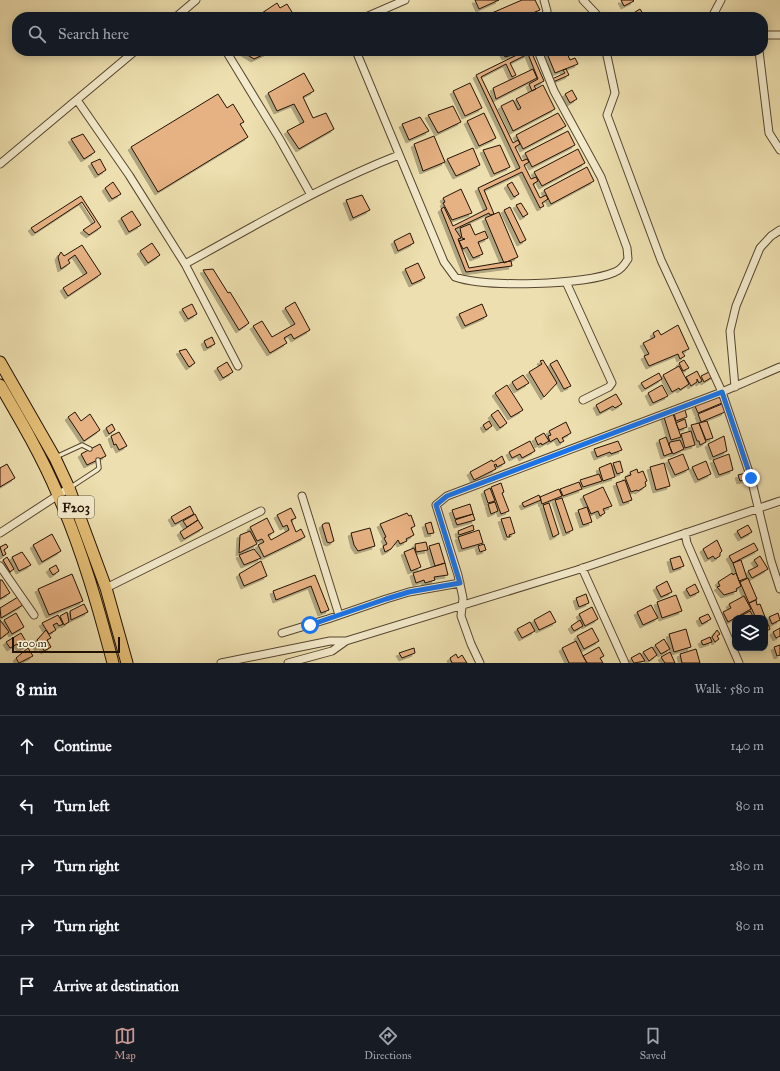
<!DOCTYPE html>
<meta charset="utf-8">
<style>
:root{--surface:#171b24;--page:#20242c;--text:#f1f3f6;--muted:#9ea1a6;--line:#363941;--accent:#c59692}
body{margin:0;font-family:"IM FELL Great Primer",serif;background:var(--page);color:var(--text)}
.controls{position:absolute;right:12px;bottom:12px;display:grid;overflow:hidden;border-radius:8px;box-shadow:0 2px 10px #0003}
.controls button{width:36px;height:36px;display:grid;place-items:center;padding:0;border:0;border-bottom:1px solid var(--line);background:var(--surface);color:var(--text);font:20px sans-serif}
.scale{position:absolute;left:12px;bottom:10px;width:108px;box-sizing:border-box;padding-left:4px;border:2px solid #231305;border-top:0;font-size:11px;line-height:14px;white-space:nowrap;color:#231305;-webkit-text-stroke:3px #f3eacb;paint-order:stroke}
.stop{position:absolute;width:12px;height:12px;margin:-9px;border:3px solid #1a73e8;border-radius:50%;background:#fff}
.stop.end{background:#1a73e8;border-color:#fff;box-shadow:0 1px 4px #0008}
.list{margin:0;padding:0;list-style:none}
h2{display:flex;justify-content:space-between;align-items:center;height:52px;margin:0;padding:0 16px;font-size:17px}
h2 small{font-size:13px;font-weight:400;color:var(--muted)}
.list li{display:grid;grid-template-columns:26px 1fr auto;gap:12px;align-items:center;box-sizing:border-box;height:60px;padding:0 16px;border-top:1px solid var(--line)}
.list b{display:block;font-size:15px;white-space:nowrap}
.list em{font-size:13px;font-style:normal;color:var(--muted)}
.icon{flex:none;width:22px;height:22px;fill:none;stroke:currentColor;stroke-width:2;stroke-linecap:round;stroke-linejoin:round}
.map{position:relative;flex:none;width:780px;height:663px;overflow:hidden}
.search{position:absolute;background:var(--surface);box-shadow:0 2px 10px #0003;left:12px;right:12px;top:12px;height:44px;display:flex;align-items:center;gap:10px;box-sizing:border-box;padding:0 14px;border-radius:16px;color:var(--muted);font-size:15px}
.sheet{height:352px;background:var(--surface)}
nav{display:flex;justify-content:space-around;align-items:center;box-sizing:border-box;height:56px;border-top:1px solid var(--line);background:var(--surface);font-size:11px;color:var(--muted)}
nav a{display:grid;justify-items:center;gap:2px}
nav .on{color:var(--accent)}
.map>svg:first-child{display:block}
</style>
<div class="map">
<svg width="780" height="663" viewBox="0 0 780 663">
<defs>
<filter id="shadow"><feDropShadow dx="-3" dy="3" stdDeviation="0" flood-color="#0004"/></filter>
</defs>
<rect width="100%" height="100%" fill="#eddfaf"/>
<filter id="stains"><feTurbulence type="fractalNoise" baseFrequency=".005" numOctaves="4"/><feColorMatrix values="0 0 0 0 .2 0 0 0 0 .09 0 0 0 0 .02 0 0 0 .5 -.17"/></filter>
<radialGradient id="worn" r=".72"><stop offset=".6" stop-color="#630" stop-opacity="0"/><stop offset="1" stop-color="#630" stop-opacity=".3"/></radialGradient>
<!-- building -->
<path fill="#e6b183" stroke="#231305" filter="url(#shadow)" d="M475 0H499L479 9Z
M522 0H535L540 10 523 17 485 16Z
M621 0H633L634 1 624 6Z
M277 3 280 8 287 4 295 17H256Z
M640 9 645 17H633L632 14Z
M241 51H271L254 59Z
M502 51H519V53L505 57Z
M525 51H531L544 81 534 86 536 89 532 91 529 84 538 79 528 54 510 63 516 75 512 77 506 64 481 77 513 143 518 140 520 144 515 147 522 161 527 159 529 162 524 165 531 179 536 177 538 181 533 184 540 198 546 195 548 199 542 203 544 206 540 208 522 172 484 190 494 214 490 215 489 213 455 229 461 238 458 239 469 268 511 261 512 266 466 272 441 209 444 207 453 226 487 209 478 188 520 168 476 75Z
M546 51H566L570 60 575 58 578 64 555 73Z
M533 69 537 78 496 99 493 88Z
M566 69 569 75 553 82 552 79 565 73 563 70Z
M304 73 314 91 303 97 313 118 326 113 334 129 299 149 287 131 304 122 294 104 277 111 268 93Z
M470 83 482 108 465 116 453 91Z
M543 85 555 109 513 131 501 106 513 100 518 110 521 108 516 99Z
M572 90 577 99 570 103 565 94Z
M218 94 227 108 233 104 244 122 240 124 248 137 158 192 131 147Z
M453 106 461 122 438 133 428 115Z
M484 113 496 138 479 146 467 121Z
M558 113 566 126 523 149 516 135Z
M420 117 429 131 409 140 402 124Z
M568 131 575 145 532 167 525 153Z
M83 134 95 152 84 159 71 139Z
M434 136 445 162 423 171 414 144Z
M500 145 510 167 494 174 483 150Z
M473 148 480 165 456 176 447 159Z
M578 149 585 163 542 186 534 172Z
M100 159 106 170 98 175 91 163Z
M587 167 594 181 551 204 544 190Z
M113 182 121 194 112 199 105 188Z
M512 182 519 194 514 197 507 185Z
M461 189 472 213 452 220 443 203 445 202 443 198Z
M362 195 370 210 353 218 346 200Z
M81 196 101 227 89 235 83 230 95 222 82 202 35 233 31 228Z
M521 203 528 214 523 217 516 205Z
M510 207 526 240 520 243 504 210Z
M132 211 141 225 129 232 121 218Z
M499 212 518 257 504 263 485 218Z
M470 224 475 235 485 231 488 238 478 242 483 254 473 258 467 247 463 249 459 241 465 239 462 238 460 228Z
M410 233 414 243 398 251 394 241Z
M152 243 160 255 148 263 140 251Z
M82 245 101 274 68 296 63 288 87 273 75 255 68 260 70 263 61 269 58 257 61 252 64 256Z
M418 263 425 278 412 284 405 269Z
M213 269 228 293 230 292 249 323 239 330 203 270Z
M295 302 310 330 294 339 291 334 284 338 287 343 270 353 253 326 262 321 272 337 295 324 285 308Z
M192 304 197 314 188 319 182 309Z
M482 304 487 316 465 326 459 314Z
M678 325 689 349 682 352 685 356 680 359 678 354 649 366 644 356 649 354 643 343 655 337 653 333 658 330 661 335Z
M212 337 215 344 207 348 204 341Z
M186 349 195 363 189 367 179 351Z
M543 360 557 383 544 397 529 372 542 364 540 361Z
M557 360 571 386 564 389 550 364Z
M684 360 689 368 683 371 679 363Z
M227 362 233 372 223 378 217 368Z
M679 366 689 384 680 390 679 388 672 392 663 375Z
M697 371 702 381 699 383 697 379V382L691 386 686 377Z
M711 371 714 376 704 382 701 376Z
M659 373 662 379 645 389 641 383Z
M523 375 529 383 517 390 512 382Z
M507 385 523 410 511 417 495 393Z
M662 385 668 396 653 403 648 393Z
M616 394 622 404 615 408 613 406 600 413 596 405Z
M719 396 722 403 698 413 695 406Z
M722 404 725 412 701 422 698 414Z
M498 410 507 423 500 428 491 415Z
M685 410 687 417 676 421 674 413Z
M75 412 81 421 90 414 100 430 84 441 68 417Z
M673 414 681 437 671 440 664 417Z
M685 419 687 427 679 430 676 423Z
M489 421 492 426 486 430 483 425Z
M707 421 713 438 706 440 699 423Z
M566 422 571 433 562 438 564 441 560 443 557 438 550 442 548 436 551 435 549 431Z
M699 423 706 442 700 445 699 441H697L691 425Z
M112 424 115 430 109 434 106 428Z
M691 431 695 445 685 448 681 434Z
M119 432 127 446 119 450 116 444 114 445 111 436Z
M544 433 549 441 542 445 541 443 538 445 535 438Z
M724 436 727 451 713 457 708 444Z
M666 437 672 453 664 456 659 440Z
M680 440 684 449 673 454 669 445 670 442Z
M530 441 535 451 522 458 520 454 512 458 509 452Z
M618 441 622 450 611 454 610 452 597 457 594 449Z
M100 444 106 456 87 465 81 454Z
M683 454 689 469 675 475 668 460Z
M729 454 733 470 719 475 713 460Z
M502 456 505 463 497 467 496 464 494 465 496 469 474 480 470 472 492 460 493 462Z
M620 461 623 472 617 474 613 463Z
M706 461 711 474 698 480 692 467Z
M611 463 615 477 603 481 599 468Z
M664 463 670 486 656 490 650 467Z
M7 464 15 478 0 487V468Z
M637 469 638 473 643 471 647 481 645 482 646 486 638 491 637 490 631 492 625 477 631 475 630 472Z
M750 472 751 478 740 481 738 475Z
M599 474 602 481 583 487 580 480Z
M625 480 632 500 623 503 616 483Z
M579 482 582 489 563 496 560 489Z
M501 483 504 492 502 493 509 511 501 514 491 487Z
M603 487 612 506 603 509 605 513 600 516 598 511 591 514 583 496Z
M490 488 495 501 488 503 484 491Z
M559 489 562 496 542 504 540 497Z
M539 495 541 500 524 507 522 503Z
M562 498 573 530 566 533 555 500Z
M495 502 498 511 491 514 488 504Z
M549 503 559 534 553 537 543 505Z
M470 504 473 514 455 519 452 510Z
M190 506 194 514 175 524 171 517Z
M587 507 592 522 583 525 578 510Z
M291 508 296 518 291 520 296 532 301 529 305 537 264 557 258 545 264 542 262 539 257 541 250 527 267 518 274 532 268 535 271 540 289 530 287 525 283 527 277 515Z
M407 513 409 516 411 515 415 526 411 528 414 535 406 539 407 541 400 544 398 540 391 549 385 552 383 546 387 544 384 538 386 537 380 524Z
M195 514 198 520 187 527 183 521Z
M473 514 475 520 457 525 455 520Z
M510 517 515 533 509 535 510 537H507L501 519Z
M198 520 203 528 184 539 180 532Z
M431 522 434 533 428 534 425 524Z
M325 523H329L334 541 330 543 327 542 322 525Z
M473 525 474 530 459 535 458 531Z
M748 525 752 532 741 538 737 531Z
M370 528 375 546 358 551 354 545 351 533Z
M479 530 483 543 462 549 458 537Z
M250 531 257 544 239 553 240 535Z
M52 534 61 551 42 562 33 545Z
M717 540 722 551 720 553V556L715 559 713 556 708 559 703 549Z
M426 542 428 550 416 552 415 544Z
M439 543 445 563 435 566 429 546Z
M754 543 758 550 733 563 729 556Z
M6 544 8 547 4 550 6 554 3 556 0 547Z
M484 544 486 550 480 552 478 546Z
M414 548 421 567 411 571 404 552Z
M254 549 261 558 244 565 239 555Z
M22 552 31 565 19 571 12 557Z
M680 556 684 566 673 570 670 559Z
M760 556 768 569 752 578 748 571 758 566 754 560Z
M7 557 14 569 10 572 3 560Z
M741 560 747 578 739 581 733 563Z
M261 561 267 576 244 586 239 574Z
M445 563 448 575 434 577 435 580 425 583 424 580 416 583 413 573Z
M56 565 59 571 53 575 49 569Z
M732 573 733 575 736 573 741 586 736 589 737 591 724 595 717 587 720 586 718 582Z
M72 574 83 601 49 615 38 589Z
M315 575 329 610 321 613 311 586 276 600 273 591Z
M748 578 757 599 749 603 740 582Z
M0 580H2L10 593 0 599Z
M667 581 672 592 661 597 656 587Z
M695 584 699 592 690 596 686 589Z
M586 594 589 603 579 607 576 598Z
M676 595 682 611 662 618 657 602Z
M744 596 751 609 728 622 723 612 731 608 729 604Z
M18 597 23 605 1 618 0 608Z
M756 600 757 605 760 604 765 617 756 618 749 603Z
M84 604 88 612 71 620 70 611Z
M651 605 658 618 643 625 637 612Z
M592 607 598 619 585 626 579 614Z
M550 611 556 622 539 630 534 620Z
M750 611 754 618H737Z
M67 612 69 622 64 625 60 616Z
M16 613 24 627 12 634 4 620Z
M778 613 780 620 772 624 769 617Z
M708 614 711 619 702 624 699 618Z
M58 615 63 624 59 626 57 623 53 625 56 630 49 634 42 623Z
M765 617 770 629 765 632V618H763Z
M0 620 9 632 0 639Z
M580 620 583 626 574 631 571 626Z
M530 622 535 631 522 638 517 629Z
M592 628 599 641 584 649 577 636Z
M780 628V636L776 638 773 632Z
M686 629 691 647 674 652 669 634Z
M46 630 51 638 47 640 51 647 44 651 42 646 38 648 36 645 39 644 37 640Z
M717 630 720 634 717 636 719 639 715 642 712 637Z
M21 633 28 645 20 649 17 644 10 648 6 642Z
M710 637 712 642 703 645 701 641Z
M664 639 670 649 661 654 655 645Z
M576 641 583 656 587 663H569L562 648Z
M780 645V655L777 656 774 647Z
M599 647 604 656 600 658 603 663H587L583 656Z
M652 647 657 655 649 661 643 652Z
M28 648 33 656 19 663 16 658Z
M414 648 415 653 402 658 399 653Z
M696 649 700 663H682L680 654Z
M670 652 675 663H665L661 657Z
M640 653 645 661 634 663 631 658Z
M456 654 458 658 462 655 467 663H452L450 658Z"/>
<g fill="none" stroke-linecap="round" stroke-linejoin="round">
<defs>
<path id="lane" d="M56 457 82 445 90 449
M71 487 97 470 99 468 98 460"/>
<path id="street" d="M544 0 547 11 545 17
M583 0 599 17
M176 17 196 0
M366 17 405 0
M712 17 721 0
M763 35H780
M226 51 279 138 311 195
M356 51 444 262 455 277C486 288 585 285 615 272 621 270 625 264 628 259L627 248 601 177 554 91 538 51
M606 51 615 93 607 115 661 260 722 392 751 478 771 561 780 589
M759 51 769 133 780 150
M77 100 129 175 185 264 238 366
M0 164 135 51
M185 264C255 226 324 184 399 155
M566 282 612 383 609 387 583 400
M735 387 730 331 736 306 760 248 771 236 780 230
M302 496 339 615
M0 533 69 488
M685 533 687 543 739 663
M0 566 34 615
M582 568 625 663
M106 588 261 511
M282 633 328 619 386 599 409 592 460 583
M221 663 330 641H346
M288 663 332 651 346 641 577 570 780 501
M480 663 471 644 461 616 463 598 458 575 436 505 447 496 722 392 780 367"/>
<path id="primary" d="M0 362 55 458 69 488 106 588 127 663
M0 385C21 421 42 457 58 495 82 550 98 606 113 663"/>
</defs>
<!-- lane casing -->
<use href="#lane" stroke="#564630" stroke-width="5.5"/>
<!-- street casing -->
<use href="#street" stroke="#564630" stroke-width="9"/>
<!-- primary casing -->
<use href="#primary" stroke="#231305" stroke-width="13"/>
<!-- lane -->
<use href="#lane" stroke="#f3eacb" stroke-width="3.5"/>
<!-- street -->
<use href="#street" stroke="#f3eacb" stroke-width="7"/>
<!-- primary -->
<use href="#primary" stroke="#e6c078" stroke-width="11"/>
</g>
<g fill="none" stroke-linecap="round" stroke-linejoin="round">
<!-- route -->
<path stroke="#1a73e8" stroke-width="5" d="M310 625 386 599 409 592 460 583 436 505 447 496 722 392 751 478"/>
</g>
<g text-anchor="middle" stroke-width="4" stroke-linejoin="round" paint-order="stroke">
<!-- shield labels -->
<rect fill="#f3eacb" stroke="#615440" stroke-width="1" x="58" y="496" width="36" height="22" rx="3"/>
<g font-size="13" font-weight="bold" fill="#231305">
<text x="76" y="512">F203</text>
</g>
</g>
<rect width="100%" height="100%" filter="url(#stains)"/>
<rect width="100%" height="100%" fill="url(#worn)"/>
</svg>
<div class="controls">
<button><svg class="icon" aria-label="layers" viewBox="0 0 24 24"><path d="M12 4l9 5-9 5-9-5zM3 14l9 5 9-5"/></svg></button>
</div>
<div class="scale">100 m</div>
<div class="stop" style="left:310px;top:625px"></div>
<div class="stop end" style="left:751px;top:478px"></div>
<div class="search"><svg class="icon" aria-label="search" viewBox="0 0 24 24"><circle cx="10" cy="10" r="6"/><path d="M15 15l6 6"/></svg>Search here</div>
</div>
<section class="sheet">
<h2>8 min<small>Walk · 580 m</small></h2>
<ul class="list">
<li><svg class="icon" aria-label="ahead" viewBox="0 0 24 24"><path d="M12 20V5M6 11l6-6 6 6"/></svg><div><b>Continue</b></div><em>140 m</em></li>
<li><svg class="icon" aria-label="left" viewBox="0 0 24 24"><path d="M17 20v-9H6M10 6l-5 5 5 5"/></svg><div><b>Turn left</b></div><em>80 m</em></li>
<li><svg class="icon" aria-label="right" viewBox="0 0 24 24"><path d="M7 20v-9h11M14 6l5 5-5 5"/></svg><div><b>Turn right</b></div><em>280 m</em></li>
<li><svg class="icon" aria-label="right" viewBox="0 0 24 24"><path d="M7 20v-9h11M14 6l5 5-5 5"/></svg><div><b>Turn right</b></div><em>80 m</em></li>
<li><svg class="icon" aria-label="arrive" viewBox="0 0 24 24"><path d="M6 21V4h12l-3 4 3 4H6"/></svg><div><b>Arrive at destination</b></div></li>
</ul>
</section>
<nav>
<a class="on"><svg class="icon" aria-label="map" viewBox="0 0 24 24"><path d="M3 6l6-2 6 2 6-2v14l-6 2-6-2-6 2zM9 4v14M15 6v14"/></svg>Map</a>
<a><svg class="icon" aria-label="directions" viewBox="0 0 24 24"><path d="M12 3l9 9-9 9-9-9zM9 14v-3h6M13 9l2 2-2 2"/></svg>Directions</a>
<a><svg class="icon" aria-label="saved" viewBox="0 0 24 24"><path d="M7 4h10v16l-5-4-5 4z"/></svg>Saved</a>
</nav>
